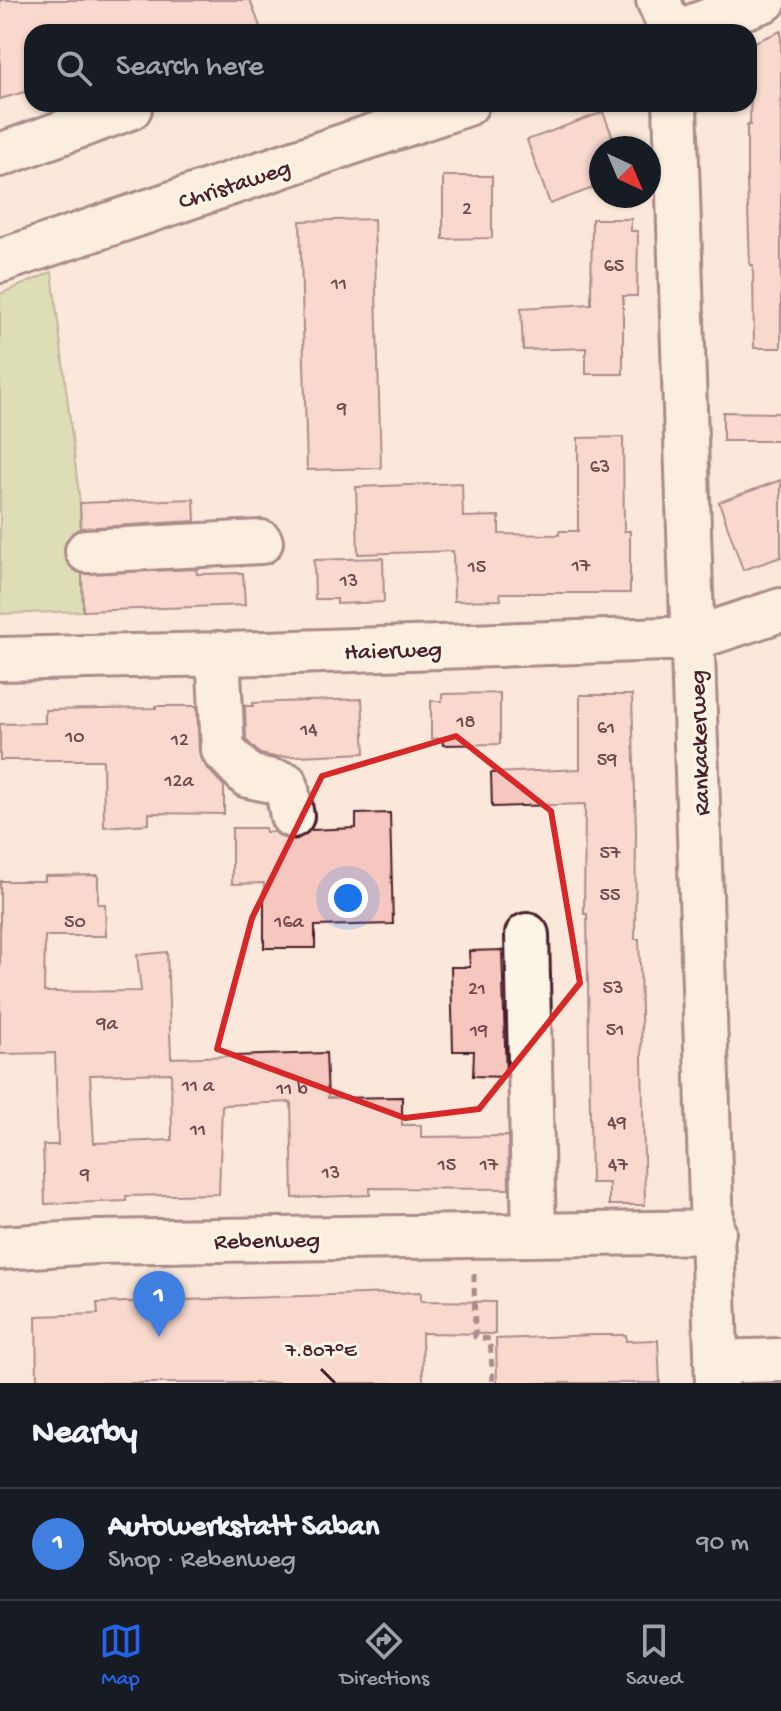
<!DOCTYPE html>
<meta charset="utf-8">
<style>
:root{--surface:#171b24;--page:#20242c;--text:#f1f3f6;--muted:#9ea1a6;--line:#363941;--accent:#2563eb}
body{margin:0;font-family:"Gochi Hand",sans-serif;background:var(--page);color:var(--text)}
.compass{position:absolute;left:589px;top:136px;width:72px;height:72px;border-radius:50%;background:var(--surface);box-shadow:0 2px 6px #0004;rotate:136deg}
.you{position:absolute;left:348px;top:898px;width:28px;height:28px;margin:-20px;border:6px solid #fff;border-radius:50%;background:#1a73e8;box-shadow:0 0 0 12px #1a73e833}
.badge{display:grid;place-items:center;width:52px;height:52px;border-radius:50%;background:var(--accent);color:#fff;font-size:26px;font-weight:700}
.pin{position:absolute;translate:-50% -66px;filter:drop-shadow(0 2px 4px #0008)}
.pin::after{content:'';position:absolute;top:42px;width:28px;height:24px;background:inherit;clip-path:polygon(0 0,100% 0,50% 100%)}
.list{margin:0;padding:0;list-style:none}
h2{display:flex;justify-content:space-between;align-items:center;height:104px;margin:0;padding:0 32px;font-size:34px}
h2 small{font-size:26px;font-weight:400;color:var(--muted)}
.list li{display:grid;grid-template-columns:52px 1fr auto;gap:24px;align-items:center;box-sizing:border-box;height:112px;padding:0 32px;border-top:2px solid var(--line)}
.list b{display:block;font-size:30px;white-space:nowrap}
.list p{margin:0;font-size:26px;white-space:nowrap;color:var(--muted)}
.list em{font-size:26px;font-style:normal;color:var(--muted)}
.icon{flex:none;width:44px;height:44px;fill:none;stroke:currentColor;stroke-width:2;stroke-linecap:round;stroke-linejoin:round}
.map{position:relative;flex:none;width:781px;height:1383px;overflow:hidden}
.search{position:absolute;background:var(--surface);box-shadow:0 2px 6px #0004;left:24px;right:24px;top:24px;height:88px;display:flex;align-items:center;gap:20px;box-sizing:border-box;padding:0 28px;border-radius:24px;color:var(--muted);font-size:30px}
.sheet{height:216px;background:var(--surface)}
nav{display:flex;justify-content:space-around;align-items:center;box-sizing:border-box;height:112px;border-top:2px solid var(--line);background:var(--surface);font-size:22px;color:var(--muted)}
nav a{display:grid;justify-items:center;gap:4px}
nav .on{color:var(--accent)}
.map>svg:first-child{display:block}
</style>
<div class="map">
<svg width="781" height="1383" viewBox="0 0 781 1383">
<rect width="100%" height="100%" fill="#fbe8da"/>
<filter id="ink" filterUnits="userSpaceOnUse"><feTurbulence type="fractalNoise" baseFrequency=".0125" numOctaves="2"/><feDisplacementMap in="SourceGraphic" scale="16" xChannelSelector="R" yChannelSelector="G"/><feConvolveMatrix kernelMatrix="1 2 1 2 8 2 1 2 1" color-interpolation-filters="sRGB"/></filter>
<g filter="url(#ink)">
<!-- green -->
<path fill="#b9d38a" stroke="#82795a" stroke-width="2" d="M52 272 80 503 83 611 0 614V294Z"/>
<!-- building -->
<path fill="#f6c7be" stroke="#4a1f2b" stroke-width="2" fill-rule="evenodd" d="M0 0H250L262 32H32V90L0 99Z
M781 31V348H754L753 265H750L747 182V125H750L752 43Z
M603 112 617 148H601V185L550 204 527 140Z
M443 176H492V238L443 239Z
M374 219 381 468 307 470 300 221Z
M592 219H631V231H638L637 296H623V374H586V348L523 350 521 308 591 304Z
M723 412 779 413 778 441H723Z
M623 437 624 531H630V593H500L501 600 454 601 453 551 358 554 356 487 462 483 463 517 499 516V534L559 535V531H578V438Z
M781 480V557L743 570 719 502Z
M194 499 195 521 81 528 80 503Z
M383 558 384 602 337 604V599H315L314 560Z
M196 569 197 574 243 573 245 605 83 611 82 574Z
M500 693V744L443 745 442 738 431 739V701H442V694Z
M580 695H632L636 830 635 939H639L640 964 645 1205H609V1183H591L587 914H584L585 804 492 807 491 773 580 769Z
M362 699 365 753 275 757 260 754 246 740 245 706H253V703Z
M156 706H197L199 752 206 767 224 786V814L149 813V824L104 827 103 760H0V724L45 723V710L156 708Z
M390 813 393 924 315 926V948H264V883L232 884V828H265L266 832H274L283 838 296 840 310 830 356 828V814Z
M98 875V904H105L106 936H45L44 992 141 991 137 955 167 952 171 1058 326 1053 328 1098 402 1097V1125H421V1137L508 1136 509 1189 370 1188V1195L293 1198 291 1102 222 1105 219 1194 126 1196V1201L45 1204 43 1145H58L55 1053 0 1054V881H45V876ZM171 1073 172 1140 94 1143 90 1075Z
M502 950 506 1077 473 1076 474 1051H453L451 967H470L469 951Z
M421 1292V1301L495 1302V1334L422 1333 423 1383H37L36 1316 98 1314 97 1303Z
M593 1335H626V1341L658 1340 660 1383H497L496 1339Z"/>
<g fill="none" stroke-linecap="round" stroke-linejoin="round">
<defs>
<path id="minor" d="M658 0 672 32
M676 32 765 0
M675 104 717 1383
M0 155 130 108
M0 261 467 104
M87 551 261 542
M218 653 223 750 248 776 286 784 292 816
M0 659 266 653 695 638 781 610
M527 935 534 1234
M0 1248 96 1242 714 1232
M716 1362 781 1360"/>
</defs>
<!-- minor casing -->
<use href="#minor" stroke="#4a1f2b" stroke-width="48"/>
<!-- path -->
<path stroke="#4a1f2b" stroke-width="5" stroke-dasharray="8 6" stroke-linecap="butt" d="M474 1274 475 1337 490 1339 493 1383"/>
<!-- minor -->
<use href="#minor" stroke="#fcf5e5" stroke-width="42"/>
</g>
</g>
<!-- marked area -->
<path d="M0 0H781V1383H0ZM456 736 551 811 580 983 479 1109 405 1118 217 1049 252 918 322 776Z" fill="#fbe8da" fill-opacity=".55" fill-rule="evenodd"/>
<path fill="none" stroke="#d62828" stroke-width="6" stroke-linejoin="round" d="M456 736 551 811 580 983 479 1109 405 1118 217 1049 252 918 322 776Z"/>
<!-- ticks -->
<path fill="none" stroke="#4a1f2b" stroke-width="3" d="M321 1369 335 1383"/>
<g text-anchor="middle" stroke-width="6" stroke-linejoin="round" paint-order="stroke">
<!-- number labels -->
<g font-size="20" fill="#754950">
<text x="467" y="214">2</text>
<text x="614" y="271">65</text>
<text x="339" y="289">11</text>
<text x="342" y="414">9</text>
<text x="600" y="472">63</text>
<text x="581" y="571">17</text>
<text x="477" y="572">15</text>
<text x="349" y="586">13</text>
<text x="466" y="727">18</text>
<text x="606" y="733">61</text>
<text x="309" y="735">14</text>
<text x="75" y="742">10</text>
<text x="180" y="745">12</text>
<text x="607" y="765">59</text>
<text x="179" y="786">12a</text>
<text x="610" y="858">57</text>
<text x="610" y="900">55</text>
<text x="75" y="927">50</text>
<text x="289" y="927">16a</text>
<text x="613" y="993">53</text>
<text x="477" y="994">21</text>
<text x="107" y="1029">9a</text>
<text x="615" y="1035">51</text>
<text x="479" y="1036">19</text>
<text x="198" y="1091">11 a</text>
<text x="292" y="1094">11 b</text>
<text x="617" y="1128">49</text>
<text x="198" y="1135">11</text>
<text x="447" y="1170">15</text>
<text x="489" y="1170">17</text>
<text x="618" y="1170">47</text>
<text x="331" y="1178">13</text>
<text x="85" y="1180">9</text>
</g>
<!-- street labels -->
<g font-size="24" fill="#4a1f2b" stroke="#fcf5e5">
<text transform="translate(234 183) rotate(-18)" y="8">Christaweg</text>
<text transform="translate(393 649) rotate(-2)" y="8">Haierweg</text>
<text transform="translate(698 743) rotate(-92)" y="8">Rankackerweg</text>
<text transform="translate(267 1239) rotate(-1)" y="8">Rebenweg</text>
</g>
</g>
<g font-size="20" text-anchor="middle" fill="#4a1f2b" stroke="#fcf5e5" stroke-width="6" stroke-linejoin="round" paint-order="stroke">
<text x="321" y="1356">7.807°E</text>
</g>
</svg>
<svg class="compass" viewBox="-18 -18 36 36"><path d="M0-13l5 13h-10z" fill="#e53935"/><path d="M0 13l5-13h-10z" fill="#9ea1a6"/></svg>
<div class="you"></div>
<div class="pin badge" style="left:159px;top:1337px;background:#3f7fe0">1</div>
<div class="search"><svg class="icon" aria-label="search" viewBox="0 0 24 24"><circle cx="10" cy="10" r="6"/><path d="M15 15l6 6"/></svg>Search here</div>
</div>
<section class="sheet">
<h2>Nearby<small></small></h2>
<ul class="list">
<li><span class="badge" style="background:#3f7fe0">1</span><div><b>Autowerkstatt Saban</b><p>Shop · Rebenweg</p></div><em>90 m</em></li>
</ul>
</section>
<nav>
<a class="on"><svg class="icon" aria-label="map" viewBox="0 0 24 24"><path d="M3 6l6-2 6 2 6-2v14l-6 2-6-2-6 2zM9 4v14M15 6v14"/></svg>Map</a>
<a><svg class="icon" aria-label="directions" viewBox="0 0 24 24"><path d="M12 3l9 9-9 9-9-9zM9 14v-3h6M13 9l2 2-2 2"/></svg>Directions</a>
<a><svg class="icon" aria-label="saved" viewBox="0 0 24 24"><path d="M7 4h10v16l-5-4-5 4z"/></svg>Saved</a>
</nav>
